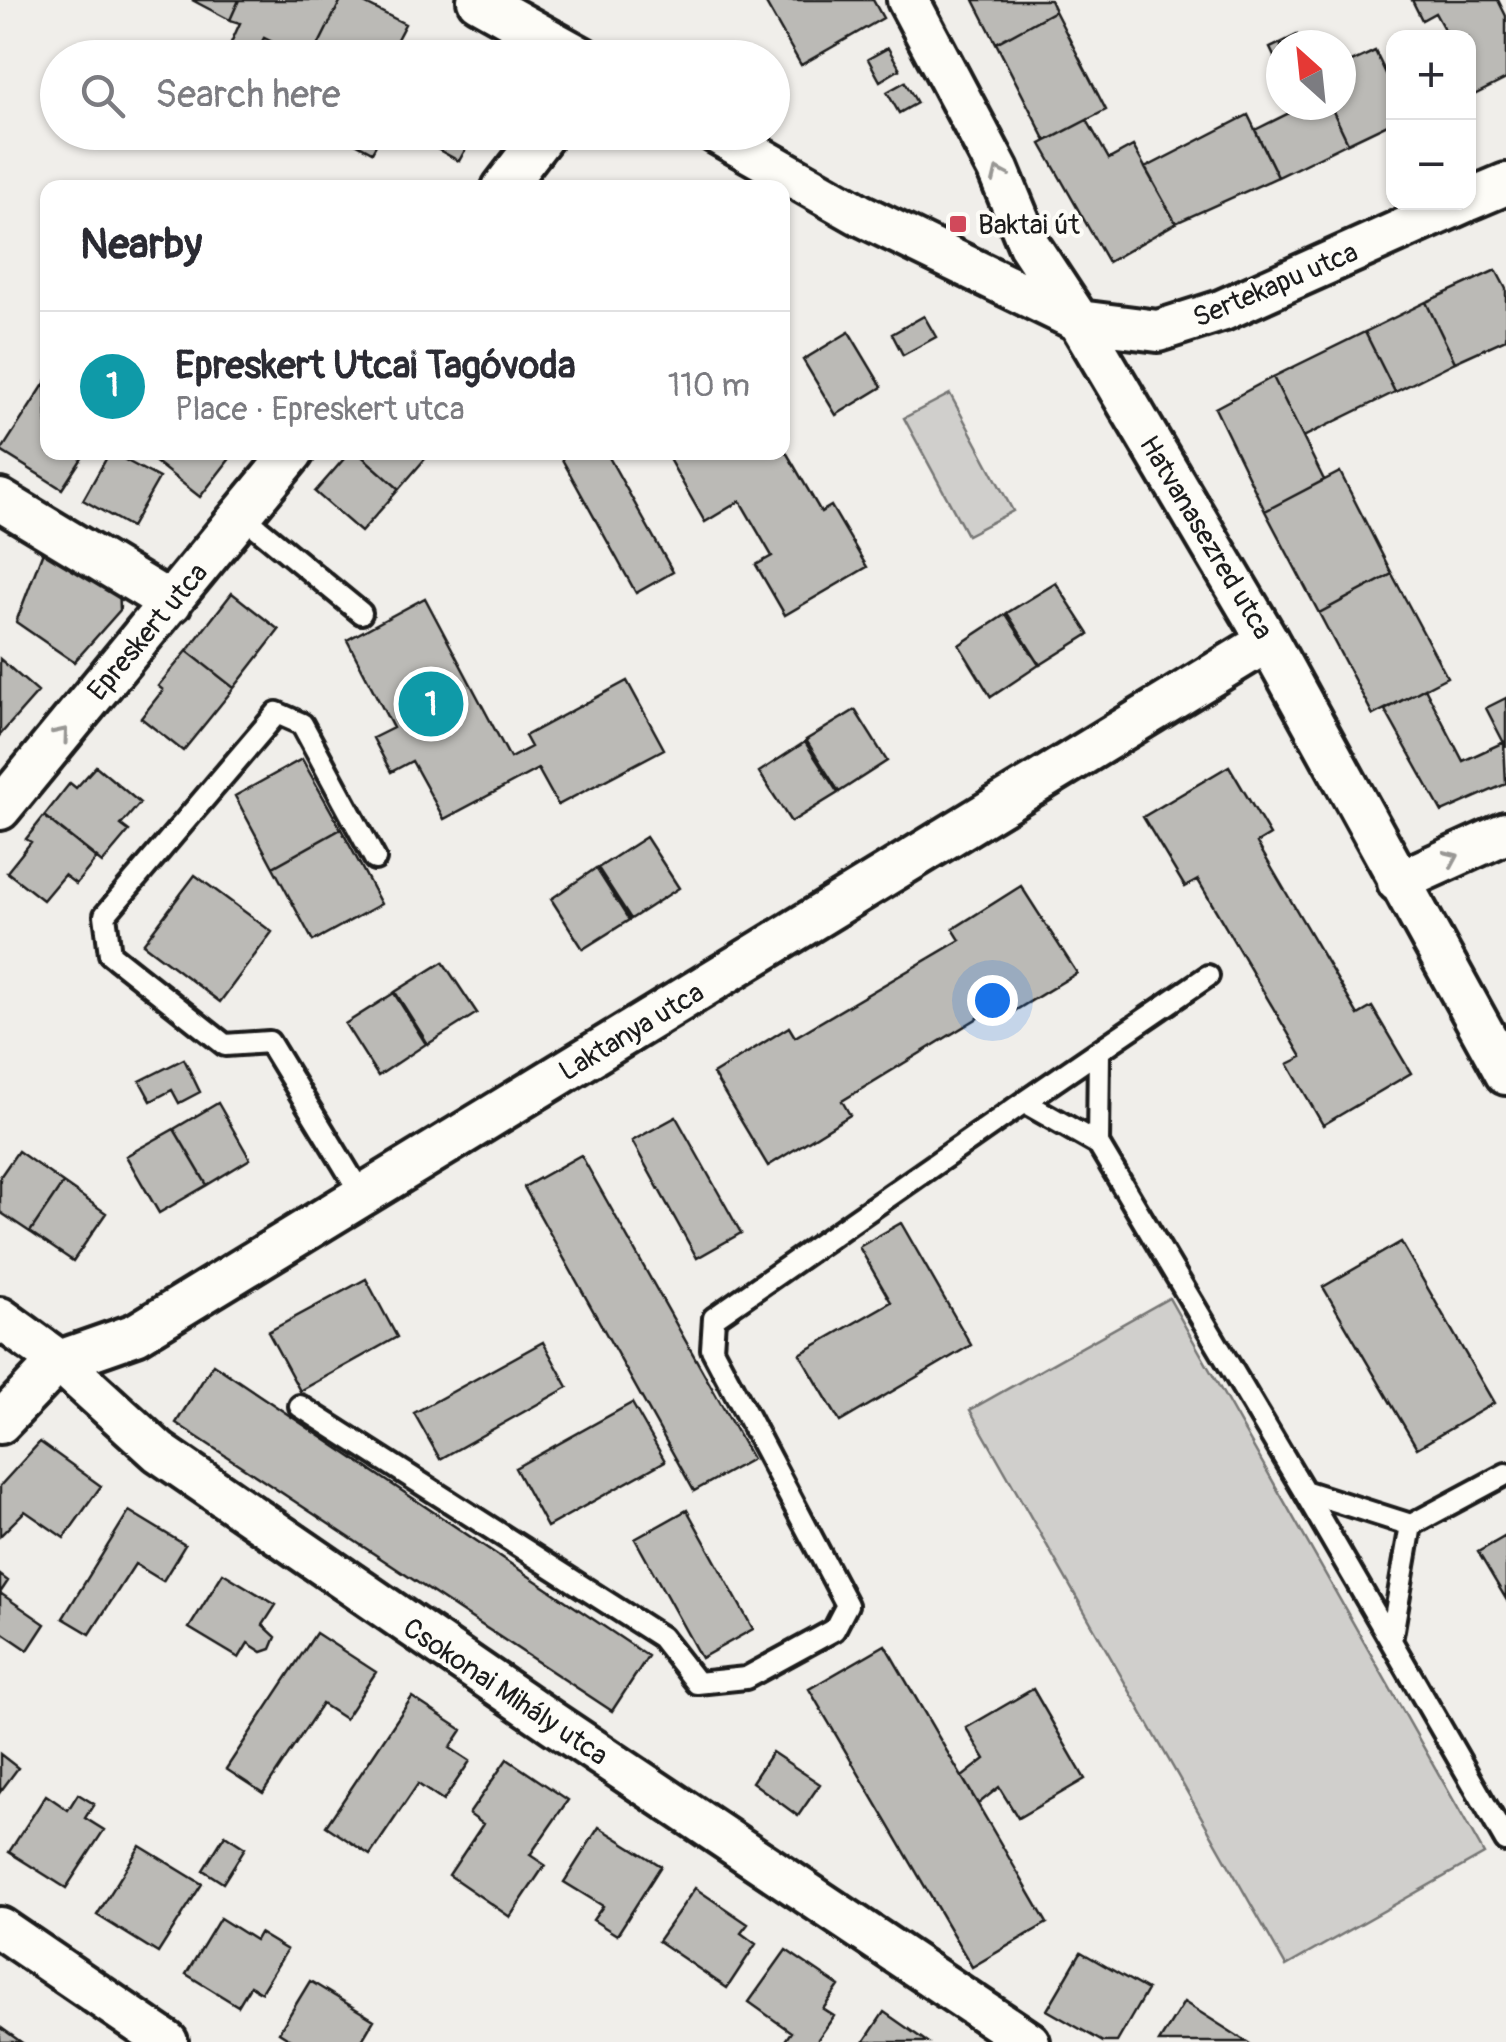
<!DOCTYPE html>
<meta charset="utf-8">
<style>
:root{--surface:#fff;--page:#f2f2f3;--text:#2b2b33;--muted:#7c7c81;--line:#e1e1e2;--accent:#0f766e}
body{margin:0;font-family:Pangolin,sans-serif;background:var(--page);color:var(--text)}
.controls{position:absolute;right:30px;top:30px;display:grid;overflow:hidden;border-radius:20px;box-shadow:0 2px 8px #0004}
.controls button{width:90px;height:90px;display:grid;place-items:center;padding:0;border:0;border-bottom:2px solid var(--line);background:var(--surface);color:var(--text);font:50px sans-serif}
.compass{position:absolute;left:1266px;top:30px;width:90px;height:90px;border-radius:50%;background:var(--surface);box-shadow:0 2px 8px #0004;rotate:333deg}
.you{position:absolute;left:992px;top:1000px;width:35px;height:35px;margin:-25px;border:8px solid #fff;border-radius:50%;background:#1a73e8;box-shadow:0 0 0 15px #1a73e833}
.badge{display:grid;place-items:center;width:65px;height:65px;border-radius:50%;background:var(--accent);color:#fff;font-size:32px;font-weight:700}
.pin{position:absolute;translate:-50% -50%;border:5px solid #fff;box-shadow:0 2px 10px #0006}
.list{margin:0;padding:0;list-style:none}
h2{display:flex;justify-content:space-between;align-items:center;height:130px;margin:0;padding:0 40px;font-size:42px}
h2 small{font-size:32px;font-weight:400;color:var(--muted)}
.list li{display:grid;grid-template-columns:65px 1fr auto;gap:30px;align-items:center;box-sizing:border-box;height:150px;padding:0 40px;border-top:2px solid var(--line)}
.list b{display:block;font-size:38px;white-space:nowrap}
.list p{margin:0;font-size:32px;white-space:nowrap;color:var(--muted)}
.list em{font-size:32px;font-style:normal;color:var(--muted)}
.icon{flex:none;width:55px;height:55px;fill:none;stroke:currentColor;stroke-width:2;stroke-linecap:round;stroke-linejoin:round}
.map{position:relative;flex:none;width:1506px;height:2042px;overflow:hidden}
.search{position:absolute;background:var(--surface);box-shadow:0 2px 8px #0004;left:40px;top:40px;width:750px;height:110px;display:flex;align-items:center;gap:25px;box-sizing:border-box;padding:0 35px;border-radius:55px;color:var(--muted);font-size:38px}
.panel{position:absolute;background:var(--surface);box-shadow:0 2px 8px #0004;left:40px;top:180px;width:750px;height:280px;border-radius:20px}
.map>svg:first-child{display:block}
</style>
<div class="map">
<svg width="1506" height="2042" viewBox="0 0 1506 2042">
<rect width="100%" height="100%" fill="#f0eeea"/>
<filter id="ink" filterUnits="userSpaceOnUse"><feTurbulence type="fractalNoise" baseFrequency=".01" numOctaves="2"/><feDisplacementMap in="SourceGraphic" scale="20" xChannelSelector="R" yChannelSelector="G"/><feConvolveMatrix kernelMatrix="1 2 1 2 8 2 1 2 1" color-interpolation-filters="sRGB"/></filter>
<g filter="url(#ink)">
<!-- green -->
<path fill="#d0cfcc" stroke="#767674" stroke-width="2.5" d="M950 394 1013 511 967 535 904 418Z
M1169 1298 1484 1854 1286 1966 970 1410Z"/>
<!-- building -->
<path fill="#bbbab6" stroke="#1c1c1c" stroke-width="2.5" d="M192 0H239L230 20Z
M239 0H341L312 58H305L264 38 253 58H224L240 23 230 20Z
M341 0H358L405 24 387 58H312Z
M764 0H873L883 18 801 65Z
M974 0H1050L1055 11 996 43Z
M1412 0H1498L1506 16V79L1468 98V38H1432L1445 31 1435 13 1422 20Z
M1055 11 1106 110 1046 141 996 43Z
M1297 35 1301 45H1281V71L1270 48Z
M888 48 900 69 880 81 868 59Z
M1375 51 1394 90V121L1348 143 1330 105H1341V89L1354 83 1345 65Z
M905 82 917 103 899 113 887 92Z
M1298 105H1330L1348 143 1278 177 1255 130 1299 108Z
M1248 115 1278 177 1176 223 1145 168Z
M1087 120 1109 159 1133 146 1176 223 1108 262 1041 144Z
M352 132H383L372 152 348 139Z
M417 132H475L459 161 415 137Z
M1496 270 1506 289V339L1455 362 1426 302Z
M1426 302 1455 362 1395 392 1365 332Z
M924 316 936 337 903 355 892 334Z
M849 332 882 387 836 415 803 360Z
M1365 332 1395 392 1303 437 1273 377Z
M1273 377 1324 480 1265 511 1215 408Z
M45 383 48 452H86L62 489 1 451Z
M782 445 821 512 831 506 867 567 785 615 756 565 772 556 740 501 705 522 665 452H782Z
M110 452 159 478 131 527 83 500Z
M159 452H235L200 497 153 460Z
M350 452H357L399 489 361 532 315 492Z
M357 452H431L399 489Z
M558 452H606L673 572 636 593Z
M1340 472 1392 574 1319 613 1265 511Z
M45 546 119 581 120 610 74 662 16 622Z
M1392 574 1447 677 1373 715 1319 613Z
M1056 583 1089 634 1040 665 1007 613Z
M232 593 279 630 234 688 187 651Z
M425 598 510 758 531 747 525 736 627 681 664 749 558 805 538 769 444 819 412 761 391 772 373 738 393 728 347 640Z
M1006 614 1039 665 991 697 959 645Z
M187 651 234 688 183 751 141 718 163 690 158 686Z
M0 659 38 692 0 735Z
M1425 688 1463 761 1504 742 1506 784 1442 812 1385 710Z
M1506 698V747L1486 708Z
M855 710 887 761 839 792 806 740Z
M805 742 838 793 791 822 759 772Z
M302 759 341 829 273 867 235 796Z
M96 766 140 803 121 825 129 831 102 863 44 816 70 783 76 788Z
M1229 766 1270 835 1257 843 1358 1015 1372 1007 1411 1073 1323 1125 1288 1064 1302 1057 1198 880 1185 887 1143 817Z
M44 816 97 858 76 884 64 875 43 900 7 872 31 842 26 839Z
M341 829 381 904 313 941 273 867Z
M646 837 679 888 631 919 598 868Z
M596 868 629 920 583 949 551 899Z
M195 875 272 932 220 1002 143 944Z
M1021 886 1077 973 1003 1018 996 1007 842 1101 850 1115 768 1166 713 1074 789 1027 795 1037 960 940 953 929Z
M443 962 477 1013 428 1044 395 992Z
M394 993 426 1044 378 1076 345 1024Z
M184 1059 200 1092 179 1103 172 1090 151 1101 140 1081Z
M218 1103 250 1159 207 1185 174 1129Z
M676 1117 741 1233 697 1258 632 1141Z
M174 1129 207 1185 159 1213 126 1156Z
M18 1151 63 1183 30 1232 0 1212V1177Z
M581 1155 752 1459 694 1491 524 1187Z
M63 1183 106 1213 73 1261 30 1232Z
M901 1223 971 1345 840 1422 800 1354 891 1302 859 1247Z
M1401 1242 1494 1403 1417 1448 1323 1287Z
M366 1279 397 1337 300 1391 268 1332Z
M543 1342 568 1387 440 1459 414 1413Z
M213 1364 648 1656 612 1711 176 1423Z
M632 1403 665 1461 547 1527 515 1468Z
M40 1442 101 1486 64 1538 25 1511 0 1536V1486Z
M687 1510 753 1629 701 1658 635 1539Z
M129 1511 185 1545 163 1581 135 1564 90 1634 63 1618Z
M1506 1536V1599L1478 1552Z
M223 1573 276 1605 263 1625 276 1637 271 1649 262 1652 248 1643 239 1658 189 1628Z
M0 1575 8 1581 0 1593 45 1624 28 1650 0 1631Z
M316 1633 376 1672 345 1719 322 1704 263 1793 226 1769Z
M885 1645 1047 1923 972 1967 809 1689Z
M1033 1689 1085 1779 1018 1818 999 1787 978 1804 962 1777 985 1759 966 1728Z
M412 1697 462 1730 450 1748 470 1761 443 1801 418 1784 370 1855 326 1826Z
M772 1752 820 1784 798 1816 752 1782Z
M0 1754 18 1768 0 1792Z
M507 1759 568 1800 530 1855 545 1865 510 1917 449 1875 483 1824 469 1814Z
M78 1794 94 1804 85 1818 104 1830 66 1888 9 1852 46 1795 68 1810Z
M599 1827 661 1866 617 1935 593 1920 603 1906 564 1882Z
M225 1835 245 1848 223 1883 203 1870Z
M140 1846 202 1884 158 1953 97 1915Z
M695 1888 748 1924 741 1933 756 1944 727 1988 658 1941Z
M220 1918 255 1940 259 1933 287 1950 261 1992 250 1986 238 2006 186 1974Z
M786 1950 839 1986 823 2009 834 2016 816 2042H784L791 2032 749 2002Z
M1081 1952 1147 1990 1117 2042H1103L1047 2010Z
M310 1981 374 2020 361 2042H295L279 2032Z
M1184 2002 1247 2042H1159Z
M884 2012 927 2042H864Z
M0 2027 21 2042H0Z"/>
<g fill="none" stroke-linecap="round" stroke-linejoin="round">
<defs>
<path id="lane" d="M243 516 361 613
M1024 1102 1208 976
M1098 1144 1099 1051
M362 1195 269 1042 225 1045 110 954 105 915 277 713 302 724 375 859
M300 1406 661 1637 697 1683 746 1678 834 1630 847 1605 712 1349 714 1318 1024 1102 1098 1144 1304 1491 1411 1525 1506 1474
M1304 1491 1391 1641
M1411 1525 1391 1641 1506 1841"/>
<path id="street" d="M478 0 582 58
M908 0 998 170 1029 245 1079 321 1268 641 1506 1074
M715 132 859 214 1079 321 1158 331 1221 311 1464 202
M503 188 546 132
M1468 200 1506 184
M0 500 171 603
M0 809 293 452
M1398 882 1506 833
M0 1318 59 1361 159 1452 553 1723 1029 2042
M0 1423 59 1361 136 1334 1268 641
M0 1928 167 2042"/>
</defs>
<!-- lane casing -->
<use href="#lane" stroke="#1c1c1c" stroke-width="28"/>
<!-- street casing -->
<use href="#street" stroke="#1c1c1c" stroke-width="48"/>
<!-- lane -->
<use href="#lane" stroke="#fdfcf7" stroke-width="20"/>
<!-- street -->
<use href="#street" stroke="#fdfcf7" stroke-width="40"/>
</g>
<!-- one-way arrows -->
<defs><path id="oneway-chevron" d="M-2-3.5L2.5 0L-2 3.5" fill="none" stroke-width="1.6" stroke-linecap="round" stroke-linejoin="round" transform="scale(2.5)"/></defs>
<g stroke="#989794">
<use href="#oneway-chevron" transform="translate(999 174) rotate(-114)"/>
<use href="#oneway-chevron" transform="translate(62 734) rotate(-50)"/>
<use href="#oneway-chevron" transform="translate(1452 858) rotate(-24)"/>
</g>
</g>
<!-- markers -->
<rect fill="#d1495b" stroke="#fdfcf7" stroke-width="4" x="948" y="214" width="20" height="20" rx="5"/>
<g text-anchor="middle" stroke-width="8" stroke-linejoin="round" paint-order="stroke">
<!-- poi labels -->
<g font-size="28" fill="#1c1c1c" stroke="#fdfcf7" text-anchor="start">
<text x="978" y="234">Baktai út</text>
</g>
<!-- street labels -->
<g font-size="28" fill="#1c1c1c" stroke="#fdfcf7">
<text transform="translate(1275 284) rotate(-23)" y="10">Sertekapu utca</text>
<text transform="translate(1207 537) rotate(59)" y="10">Hatvanasezred utca</text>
<text transform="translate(147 631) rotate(-50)" y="10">Epreskert utca</text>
<text transform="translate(631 1031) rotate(-31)" y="10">Laktanya utca</text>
<text transform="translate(506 1691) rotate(34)" y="10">Csokonai Mihály utca</text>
</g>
</g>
</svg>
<div class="controls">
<button>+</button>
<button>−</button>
</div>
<svg class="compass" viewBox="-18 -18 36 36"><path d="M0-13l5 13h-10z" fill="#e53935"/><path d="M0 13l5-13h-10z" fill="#7c7c81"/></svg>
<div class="you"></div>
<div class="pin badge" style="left:431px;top:704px;background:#0f9aa8">1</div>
<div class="search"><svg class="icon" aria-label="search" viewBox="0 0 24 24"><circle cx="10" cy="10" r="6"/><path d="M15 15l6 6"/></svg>Search here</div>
<section class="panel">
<h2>Nearby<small></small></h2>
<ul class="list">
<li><span class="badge" style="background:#0f9aa8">1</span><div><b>Epreskert Utcai Tagóvoda</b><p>Place · Epreskert utca</p></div><em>110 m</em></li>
</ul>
</section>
</div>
